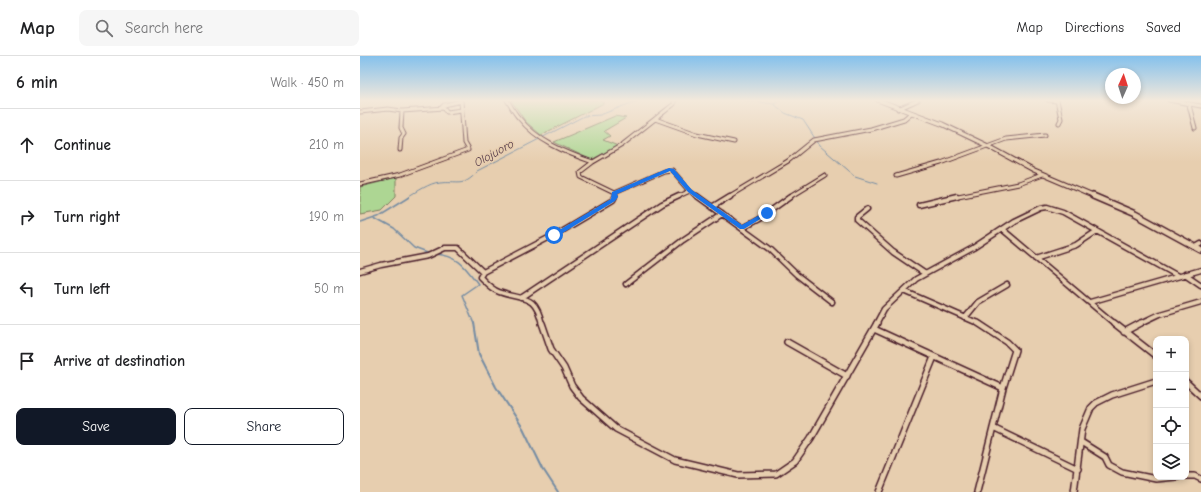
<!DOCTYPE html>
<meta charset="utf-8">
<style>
:root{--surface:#fff;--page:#f6f6f6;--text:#202124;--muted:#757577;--line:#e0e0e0;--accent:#111827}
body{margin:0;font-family:"Comic Neue",sans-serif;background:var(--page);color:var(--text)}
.controls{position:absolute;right:12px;bottom:12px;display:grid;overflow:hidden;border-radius:8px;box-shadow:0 2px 6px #0003}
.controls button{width:36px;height:36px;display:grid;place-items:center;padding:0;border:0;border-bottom:1px solid var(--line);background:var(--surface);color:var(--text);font:20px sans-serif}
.compass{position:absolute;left:745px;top:12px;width:36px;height:36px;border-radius:50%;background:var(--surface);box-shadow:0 2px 6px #0003;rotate:3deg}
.stop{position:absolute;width:12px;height:12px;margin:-9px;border:3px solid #1a73e8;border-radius:50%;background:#fff}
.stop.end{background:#1a73e8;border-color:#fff;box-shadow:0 1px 4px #0008}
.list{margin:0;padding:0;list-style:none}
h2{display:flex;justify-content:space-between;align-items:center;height:52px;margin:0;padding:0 16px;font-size:17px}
h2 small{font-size:13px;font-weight:400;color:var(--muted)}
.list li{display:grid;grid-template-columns:26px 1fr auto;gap:12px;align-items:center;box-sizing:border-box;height:72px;padding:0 16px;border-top:1px solid var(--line)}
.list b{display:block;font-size:15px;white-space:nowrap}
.list em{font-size:13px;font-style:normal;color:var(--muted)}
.actions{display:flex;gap:8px;padding:12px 16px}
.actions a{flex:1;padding:9px 0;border:1px solid var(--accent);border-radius:8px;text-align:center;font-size:14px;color:var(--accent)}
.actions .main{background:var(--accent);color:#fff}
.icon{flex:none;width:22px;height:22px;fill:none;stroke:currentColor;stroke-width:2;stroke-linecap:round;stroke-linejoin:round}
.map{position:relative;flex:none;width:841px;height:436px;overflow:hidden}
header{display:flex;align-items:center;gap:24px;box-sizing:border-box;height:56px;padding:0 20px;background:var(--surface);border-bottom:1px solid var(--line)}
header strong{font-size:19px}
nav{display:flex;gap:22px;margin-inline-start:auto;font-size:14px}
.search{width:280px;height:36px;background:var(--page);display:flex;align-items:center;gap:10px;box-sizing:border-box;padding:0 14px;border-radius:8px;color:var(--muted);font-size:15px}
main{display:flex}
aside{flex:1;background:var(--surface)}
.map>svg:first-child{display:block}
</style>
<header>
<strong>Map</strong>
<div class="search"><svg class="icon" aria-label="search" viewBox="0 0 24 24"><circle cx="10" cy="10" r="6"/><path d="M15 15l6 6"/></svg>Search here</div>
<nav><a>Map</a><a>Directions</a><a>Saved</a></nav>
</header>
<main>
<aside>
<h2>6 min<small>Walk · 450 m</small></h2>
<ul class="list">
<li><svg class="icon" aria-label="ahead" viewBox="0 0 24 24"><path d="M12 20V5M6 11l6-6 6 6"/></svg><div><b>Continue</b></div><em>210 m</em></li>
<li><svg class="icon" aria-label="right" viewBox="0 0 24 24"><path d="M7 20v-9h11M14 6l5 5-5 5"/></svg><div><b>Turn right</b></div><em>190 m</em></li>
<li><svg class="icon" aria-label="left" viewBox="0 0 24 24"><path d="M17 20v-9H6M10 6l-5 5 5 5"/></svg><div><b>Turn left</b></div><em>50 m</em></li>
<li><svg class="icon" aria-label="arrive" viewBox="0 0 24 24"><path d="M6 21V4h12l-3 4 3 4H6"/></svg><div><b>Arrive at destination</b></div></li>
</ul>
<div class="actions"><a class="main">Save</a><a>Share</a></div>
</aside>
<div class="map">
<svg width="841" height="436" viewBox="0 0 841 436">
<rect width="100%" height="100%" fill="#e7ceaf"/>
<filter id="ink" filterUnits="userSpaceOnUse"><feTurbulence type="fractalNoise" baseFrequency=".025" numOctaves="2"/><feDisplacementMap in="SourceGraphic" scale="8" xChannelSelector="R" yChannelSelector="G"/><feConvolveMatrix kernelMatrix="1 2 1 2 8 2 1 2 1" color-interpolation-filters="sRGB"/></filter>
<g filter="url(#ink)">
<!-- green -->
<path fill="#add693" stroke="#7c7a5f" d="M151 44H239L244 47 181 79 165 65Z
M255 60 266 62 244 75 250 80 243 84 258 90 231 104 194 86Z
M36 122V140L22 154 0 158V131Z"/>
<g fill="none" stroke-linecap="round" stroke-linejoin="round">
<!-- stream-far2 -->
<path stroke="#758ca3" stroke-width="1" d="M386 44 414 48 421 44
M414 48 425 57 443 64 460 90 495 120 517 127
M48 141C57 136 69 127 80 126 98 124 103 131 117 115L224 60 240 59 279 44"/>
<!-- stream-far1 -->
<path stroke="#758ca3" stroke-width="1.5" d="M14 162 34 173 54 192 70 198
M0 166 18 160 50 140
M76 198C99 200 105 211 118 228L102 239 114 268"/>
<!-- stream -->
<path stroke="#758ca3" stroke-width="2" d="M114 267 119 298 136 331 163 372 183 413 198 436"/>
<defs>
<path id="minor-far2" d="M147 44C151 50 154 57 159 62 177 85 206 97 233 106
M688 44 697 45
M697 44 701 63 699 67
M809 44 841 50
M829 49 835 72
M81 52 84 49 101 45
M538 53 558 44
M0 56 28 53 42 55 84 52 87 56 101 54
M295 63 337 78 374 86
M40 94 41 82 44 78 41 72 42 55
M536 120 581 107 646 83 685 79
M0 128 40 119 108 94 104 87 101 44
M254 137 304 115 312 114 330 135 338 141
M255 141 254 137 221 121 220 116 233 106 262 89 314 48V44
M317 141 330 135
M368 141 428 105 454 84 511 73 544 63 551 57
M429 141 465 119
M593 141 658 128 682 119"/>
<path id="minor-far1" d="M337 140 410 193 437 219 472 246
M559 149 597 140
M352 151 370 140
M507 153 497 161V164L533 196 564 217
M382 172 399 163 431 140
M642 173 755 268
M836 191 841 188
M676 202 716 189 737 175
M0 215 21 209 68 200 85 192H98L123 216 120 221C126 227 131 233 139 236 164 245 175 237 182 268
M123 216 194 179 253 144 255 140
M825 218 841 229
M266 228 323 184 362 158
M544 235 620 268
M161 242 302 148 319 140
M730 246 841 214
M605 262 618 246 647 229
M516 268 524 253 556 223 613 192 654 165 681 152 687 151 703 156 818 220
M779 268 800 258 841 246"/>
<path id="minor" d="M182 267 191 293 204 312 212 330 221 342 256 373 315 404 378 419 416 418 435 405 451 382 517 267
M754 267 796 300
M514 273 643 332
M764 276 781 267
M427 286 487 320
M826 326 841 340
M633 372 718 413
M721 386 745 401 749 409 762 416 796 423 816 421
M826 420H835L841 423
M519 436 574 301
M617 436 643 332 655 294 647 286 618 267
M714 436 722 373 731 352 736 347 752 339 796 325"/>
<path id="tertiary-far1" d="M518 44 582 68 632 92 674 115 735 141"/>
<path id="tertiary" d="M733 140 775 158 841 194"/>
</defs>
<!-- minor-far2 casing -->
<use href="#minor-far2" stroke="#4a1f2b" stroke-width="5"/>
<!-- minor-far1 casing -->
<use href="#minor-far1" stroke="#4a1f2b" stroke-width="7"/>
<!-- minor casing -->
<use href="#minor" stroke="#4a1f2b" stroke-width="8"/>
<!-- tertiary-far1 casing -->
<use href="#tertiary-far1" stroke="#4a1f2b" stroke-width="5.5"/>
<!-- tertiary casing -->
<use href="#tertiary" stroke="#4a1f2b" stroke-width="8"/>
<!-- minor-far2 -->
<use href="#minor-far2" stroke="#e7ceaf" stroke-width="3"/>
<!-- minor-far1 -->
<use href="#minor-far1" stroke="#e7ceaf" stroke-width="4"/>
<!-- minor -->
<use href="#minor" stroke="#e7ceaf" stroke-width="5"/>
<!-- tertiary-far1 -->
<use href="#tertiary-far1" stroke="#e7ceaf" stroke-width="3.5"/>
<!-- tertiary -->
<use href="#tertiary" stroke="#e7ceaf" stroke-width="5"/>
</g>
</g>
<!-- sky -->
<linearGradient id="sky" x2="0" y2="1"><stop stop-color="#85c1ec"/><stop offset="0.42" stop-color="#f4e9db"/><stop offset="1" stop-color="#f4e9db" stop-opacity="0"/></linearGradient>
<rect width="841" height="106" fill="url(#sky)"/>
<!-- route -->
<path fill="#1a73e8" d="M309 112 314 113 332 134 382 169 405 156 410 157 384 173H380L328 136 310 115 257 138 258 141 255 145 196 181 191 179 251 143 252 136Z"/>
<g text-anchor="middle" stroke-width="3" stroke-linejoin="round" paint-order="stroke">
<!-- far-water labels -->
<g font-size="12" font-style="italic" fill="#553a49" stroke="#e7ceaf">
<text transform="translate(134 97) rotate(-29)" y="4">Olojuoro</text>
</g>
</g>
</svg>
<div class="controls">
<button>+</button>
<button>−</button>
<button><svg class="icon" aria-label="locate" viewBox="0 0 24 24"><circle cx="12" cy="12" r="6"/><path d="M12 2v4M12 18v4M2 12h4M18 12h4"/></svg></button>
<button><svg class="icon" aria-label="layers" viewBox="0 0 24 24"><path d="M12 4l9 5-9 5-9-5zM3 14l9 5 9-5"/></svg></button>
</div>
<svg class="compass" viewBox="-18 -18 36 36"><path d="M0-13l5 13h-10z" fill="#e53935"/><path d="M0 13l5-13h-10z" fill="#757577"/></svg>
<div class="stop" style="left:194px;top:179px"></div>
<div class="stop end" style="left:407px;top:157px"></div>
</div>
</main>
